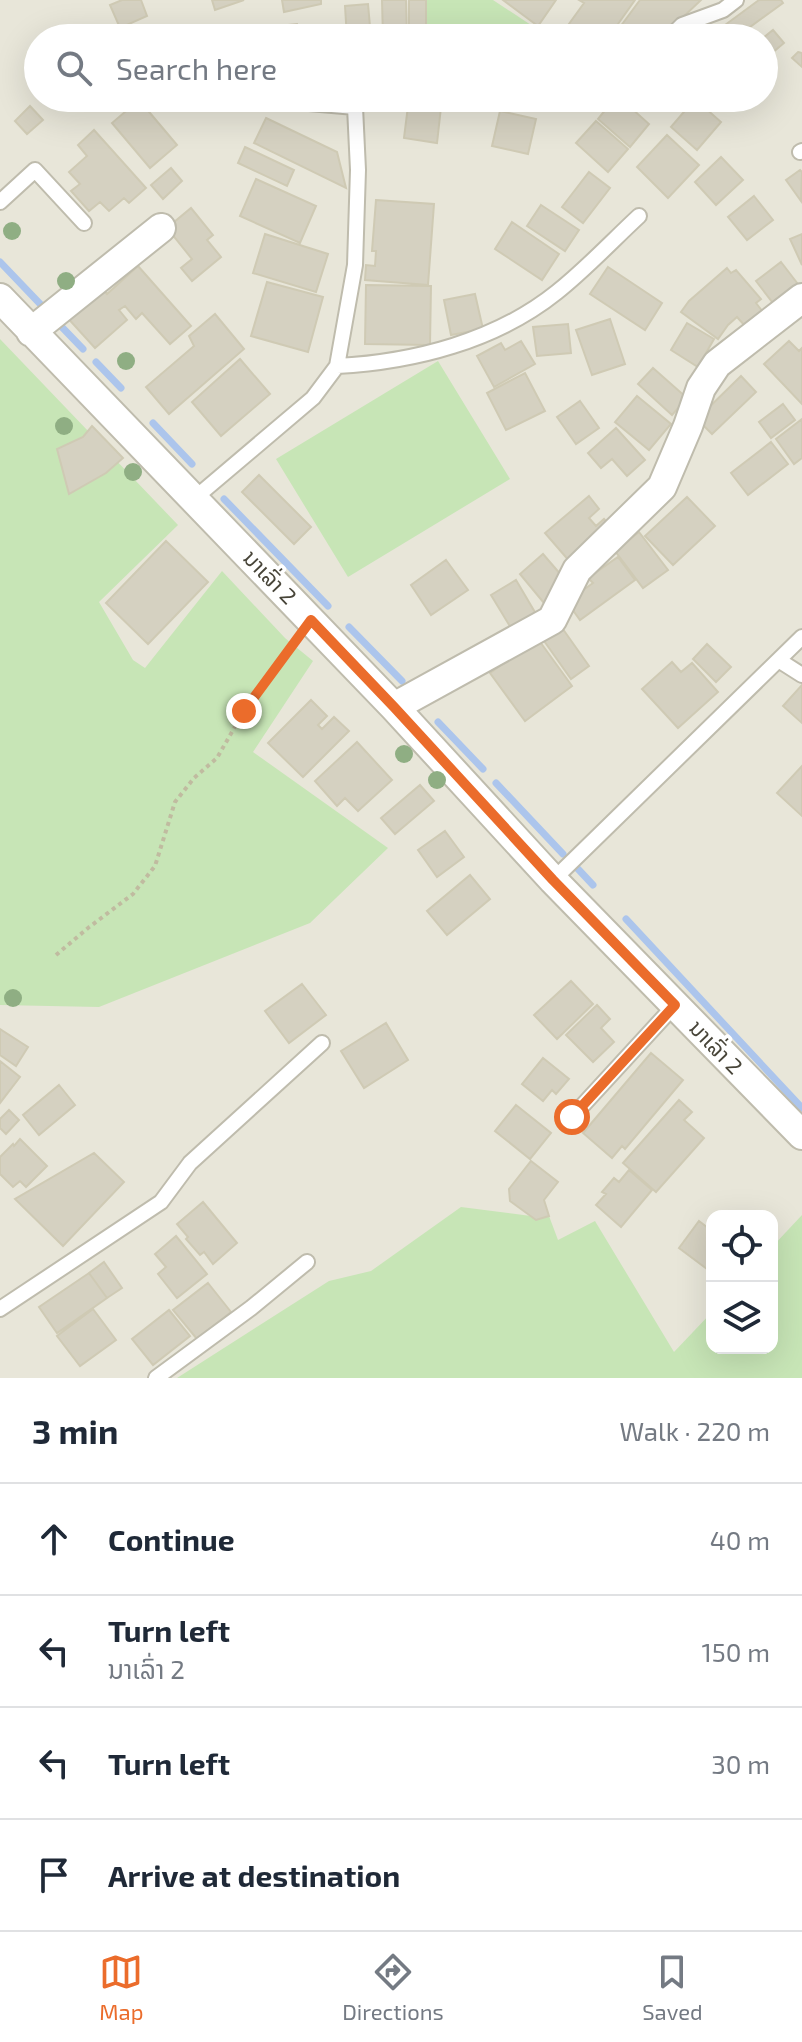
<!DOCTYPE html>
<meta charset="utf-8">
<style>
:root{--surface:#fff;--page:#f2f2f3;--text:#1f2937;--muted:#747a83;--line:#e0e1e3;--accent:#eb6c2b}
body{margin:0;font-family:"Exo 2","Noto Sans Lao",sans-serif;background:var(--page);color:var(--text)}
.controls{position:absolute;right:24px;bottom:24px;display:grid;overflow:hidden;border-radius:16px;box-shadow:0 8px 32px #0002}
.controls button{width:72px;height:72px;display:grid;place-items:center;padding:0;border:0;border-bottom:2px solid var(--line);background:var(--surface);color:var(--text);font:40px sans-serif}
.stop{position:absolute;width:24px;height:24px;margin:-18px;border:6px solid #eb6c2b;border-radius:50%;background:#fff}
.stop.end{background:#eb6c2b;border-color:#fff;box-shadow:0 2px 8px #0008}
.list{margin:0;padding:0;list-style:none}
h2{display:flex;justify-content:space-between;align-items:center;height:104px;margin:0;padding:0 32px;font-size:34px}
h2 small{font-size:26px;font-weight:400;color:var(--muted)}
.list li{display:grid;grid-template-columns:52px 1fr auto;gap:24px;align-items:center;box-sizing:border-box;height:112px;padding:0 32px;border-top:2px solid var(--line)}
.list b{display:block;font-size:30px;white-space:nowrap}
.list p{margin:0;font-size:26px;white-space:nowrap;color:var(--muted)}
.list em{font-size:26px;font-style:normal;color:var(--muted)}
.icon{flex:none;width:44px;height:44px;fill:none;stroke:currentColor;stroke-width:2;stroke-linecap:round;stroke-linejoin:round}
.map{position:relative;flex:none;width:802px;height:1378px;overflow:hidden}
.search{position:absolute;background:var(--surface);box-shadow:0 8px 32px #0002;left:24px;right:24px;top:24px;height:88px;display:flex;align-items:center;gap:20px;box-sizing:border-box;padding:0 28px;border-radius:44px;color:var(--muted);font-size:30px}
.sheet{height:552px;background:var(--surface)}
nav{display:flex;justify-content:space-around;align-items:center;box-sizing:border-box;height:112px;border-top:2px solid var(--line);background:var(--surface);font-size:22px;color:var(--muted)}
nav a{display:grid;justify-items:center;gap:4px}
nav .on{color:var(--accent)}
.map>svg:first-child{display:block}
</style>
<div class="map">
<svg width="802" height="1378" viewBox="0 0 802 1378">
<rect width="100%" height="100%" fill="#f4f3ea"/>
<!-- residential -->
<path fill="#e8e6d9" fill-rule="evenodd" d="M0 0H802V1378H0ZM38 38H764V98H38ZM712 1216H772V1348H712Z"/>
<!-- green -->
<path fill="#c7e5b6" d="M426 0H493L531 25 529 38H426Z
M0 339 178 525 99 602 133 660 145 668 222 571 285 638 313 661 253 752 388 848 310 923 99 1007 0 1005Z
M438 361 510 479 348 577 276 459Z
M461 1207 531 1216 536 1220 549 1216 558 1240 595 1221 674 1352 712 1312V1348H772V1247L802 1215V1378H177L329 1281 371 1271Z"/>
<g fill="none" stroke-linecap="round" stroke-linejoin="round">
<!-- stream -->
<path stroke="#acc5ec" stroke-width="7" d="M0 262 44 308
M57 322 83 349
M96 362 121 388
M153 423 192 464
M224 499 328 606
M349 627 402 681
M438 722 483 769
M496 783 563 854
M578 869 593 885
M626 919 802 1108"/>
</g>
<!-- building -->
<path fill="#d5d1c1" stroke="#cfcab4" stroke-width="2" d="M122 0H141L147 16 120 28 110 5Z
M212 0H244L215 10Z
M282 0H321V4L284 12Z
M382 0H406L407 38H383Z
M409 0H426V38H409Z
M503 0H556L538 26Z
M579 0H635L608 38H565L561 35 584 3Z
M640 0H701L661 38H612Z
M759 0H781L783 3 735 38H712L710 36Z
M368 4 371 38H347L345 6Z
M297 24 299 38H270L269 27Z
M255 27 256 38H207L206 34Z
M773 30 784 43 764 60 763 38Z
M798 52 802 53V67L792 58Z
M409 98H442L437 143 404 138Z
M615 98H620L649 124 630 147 598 119Z
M695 99 721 122 697 150 671 127Z
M139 100 177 145 150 168 112 123Z
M30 106 43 120 27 134 15 121Z
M500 111 536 119 528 154 492 146Z
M266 118 337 152 346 188 254 143Z
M596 121 628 149 608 172 576 143Z
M94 130 146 188 129 203 124 198 109 211 100 202 89 211 71 191 80 184 69 172 87 156 78 145Z
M667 135 699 165 668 198 637 167Z
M245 147 294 170 287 186 238 163Z
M721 157 743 180 716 205 695 182Z
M171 168 182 181 163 199 151 185Z
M800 170 802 172 801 201 786 180Z
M589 172 610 188 583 223 562 207Z
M256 179 316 206 300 243 240 216Z
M754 196 773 220 747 240 728 217Z
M376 200 434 204 428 285 365 280 366 265 375 266 376 251H372Z
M541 205 579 230 565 251 527 226Z
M191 208 213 235 207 240 221 257 192 281 181 268 192 259 167 228Z
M512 222 559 254 542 280 495 249Z
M265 234 328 254 316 292 253 273Z
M802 234V265L790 239Z
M781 262 801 288 776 307 756 281Z
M138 266 191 326 170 344 142 313 136 319 125 306 119 310 127 320 95 348 65 315 99 285 107 294Z
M608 267 662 303 645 330 590 294Z
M727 268 731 273 736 270 761 299 756 303 763 312 746 327 737 317 728 325 718 339 681 312 689 301Z
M267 282 323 297 308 352 251 336Z
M366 285 431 286 430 345 365 344Z
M475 294 483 329 451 335 444 300Z
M215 314 244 349 169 414 146 387 194 346 189 336Z
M610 319 625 364 592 375 576 330Z
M687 323 714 339 698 367 671 350Z
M568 324 571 353 537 356 533 327Z
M521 341 535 364 494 387 477 356 501 343 505 350Z
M789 341 799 351 802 348V404L764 364Z
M240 359 270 394 221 436 192 402Z
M653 368 687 398 672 415 638 384Z
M525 373 545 411 506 430 487 393Z
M741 376 756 392 712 434 697 419Z
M637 396 671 424 649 450 615 422Z
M580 401 599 428 576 444 557 417Z
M783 404 795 420 771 438 759 422Z
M802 419V458L794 464 776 439Z
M92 426 123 458 106 473 69 494 57 449 83 437Z
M616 428 645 460 627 476 612 459 601 468 588 453Z
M771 442 788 464 748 495 731 473Z
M259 475 311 527 294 544 242 492Z
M589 496 599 509 589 518 596 526 604 519 612 528 571 563 545 533Z
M687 497 715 526 673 565 645 536Z
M639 532 668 570 643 588 615 551Z
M166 541 208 582 148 644 106 603Z
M543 554 568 583 544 603 520 574Z
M618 557 635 580 580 620 567 602 593 583 588 578Z
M446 560 468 590 431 615 411 585Z
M516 580 536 614 511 628 491 595Z
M560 625 589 666 571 679 542 638Z
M538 639 572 686 525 721 490 673Z
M707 644 731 667 716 682 693 659Z
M672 662 681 672 692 663 718 692 678 728 642 689Z
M802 685V723L783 706Z
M311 700 327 716 318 725 322 729 334 717 349 731 303 777 268 743Z
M357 742 392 780 358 811 345 798 337 806 315 781Z
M802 766V816L777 793Z
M420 785 434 801 395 834 381 818Z
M445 831 464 857 437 877 418 850Z
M470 875 490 899 447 935 427 911Z
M571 981 593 1004 557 1039 534 1015Z
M302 984 326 1015 289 1043 265 1011Z
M597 1005 610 1019 601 1028 614 1042 593 1062 566 1035Z
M386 1023 408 1060 364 1088 341 1051Z
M0 1029 28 1047 16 1066 0 1055Z
M651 1053 683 1080 625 1149 622 1146 612 1158 583 1133Z
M543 1058 569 1079 556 1094 552 1090 543 1101 522 1084Z
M0 1061 20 1077 0 1103Z
M59 1085 75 1105 39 1135 23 1115Z
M679 1100 692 1112 684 1120 704 1138 656 1192 623 1163Z
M516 1105 551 1133 530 1159 495 1131Z
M9 1110 19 1120 6 1134 0 1128V1119Z
M20 1139 47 1166 26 1187 20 1181 13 1187 0 1174V1157L13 1144 14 1146Z
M94 1153 124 1182 63 1246 15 1199Z
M531 1161 558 1182 544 1200 549 1216 536 1220 510 1201 509 1189Z
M629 1170 652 1190 621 1227 596 1205 606 1194 602 1192 614 1178 619 1182Z
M203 1202 237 1243 213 1264 204 1252 200 1255 186 1239 188 1237 177 1224Z
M699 1221 712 1231 711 1272 679 1248Z
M176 1236 207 1274 177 1298 158 1274 166 1267 155 1254Z
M104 1262 122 1288 107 1298 89 1273Z
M89 1273 107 1298 57 1333 39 1307Z
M208 1283 231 1312 197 1339 173 1310Z
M93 1309 116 1340 80 1366 57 1336Z
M169 1310 190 1336 153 1365 132 1339Z"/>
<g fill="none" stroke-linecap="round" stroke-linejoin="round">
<defs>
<path id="lane" d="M669 38 682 25 723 10 736 0
M286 101 355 107
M800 152 802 151
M0 202 35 170 84 223
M337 366C414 362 496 341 557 292 586 269 612 241 639 216
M195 498 313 398 337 366 355 265 358 170 355 107 357 98
M780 661 802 675
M553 880 802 637
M572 1117 675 1005
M0 1309 161 1202 190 1163 322 1043
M156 1378 251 1308 307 1262"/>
<path id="street" d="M0 298 394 707 553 880 802 1135
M31 332 161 228
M394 707 552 620 577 570 662 487 688 426 701 388 717 364 802 298"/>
</defs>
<!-- lane casing -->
<use href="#lane" stroke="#bfbcad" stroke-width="18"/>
<!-- street casing -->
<use href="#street" stroke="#bfbcad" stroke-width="32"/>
<!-- path -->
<path stroke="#c0bba0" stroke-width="4" stroke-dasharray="4 4" stroke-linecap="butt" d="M56 955 88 928 133 894 155 866 175 802 194 778 217 758 244 711 296 641"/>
<!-- lane -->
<use href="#lane" stroke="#fff" stroke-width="14"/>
<!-- street -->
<use href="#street" stroke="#fff" stroke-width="28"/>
</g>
<!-- trees -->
<g fill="#8fae83">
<circle cx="12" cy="231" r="9"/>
<circle cx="66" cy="281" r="9"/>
<circle cx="126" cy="361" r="9"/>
<circle cx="64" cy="426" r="9"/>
<circle cx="133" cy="472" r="9"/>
<circle cx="404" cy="754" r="9"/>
<circle cx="437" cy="780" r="9"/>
<circle cx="13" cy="998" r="9"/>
</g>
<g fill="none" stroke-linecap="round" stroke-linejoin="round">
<!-- route -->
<path stroke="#eb6c2b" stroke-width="10" d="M244 711 311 620 394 707 553 880 675 1005 572 1117"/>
</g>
<g text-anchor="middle" stroke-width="7" stroke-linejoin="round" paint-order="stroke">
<!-- street labels -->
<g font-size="22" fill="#484539" stroke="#fff">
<text transform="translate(270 577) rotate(46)" y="8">ນາເລົ່າ 2</text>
<text transform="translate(716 1047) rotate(46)" y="8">ນາເລົ່າ 2</text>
</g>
</g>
</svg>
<div class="controls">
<button><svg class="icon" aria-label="locate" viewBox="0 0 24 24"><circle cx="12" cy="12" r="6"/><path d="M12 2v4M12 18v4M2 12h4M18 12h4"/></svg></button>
<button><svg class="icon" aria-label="layers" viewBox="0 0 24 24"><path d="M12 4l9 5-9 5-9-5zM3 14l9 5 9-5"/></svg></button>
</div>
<div class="stop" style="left:572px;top:1117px"></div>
<div class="stop end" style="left:244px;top:711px"></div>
<div class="search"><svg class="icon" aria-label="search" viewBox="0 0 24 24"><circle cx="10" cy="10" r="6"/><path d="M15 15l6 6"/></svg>Search here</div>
</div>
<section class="sheet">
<h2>3 min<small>Walk · 220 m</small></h2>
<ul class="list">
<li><svg class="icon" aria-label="ahead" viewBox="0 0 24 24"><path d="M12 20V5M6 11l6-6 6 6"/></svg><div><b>Continue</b></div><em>40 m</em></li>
<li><svg class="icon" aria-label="left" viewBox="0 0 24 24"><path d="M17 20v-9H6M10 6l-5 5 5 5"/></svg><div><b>Turn left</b><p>ນາເລົ່າ 2</p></div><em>150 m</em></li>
<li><svg class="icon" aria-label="left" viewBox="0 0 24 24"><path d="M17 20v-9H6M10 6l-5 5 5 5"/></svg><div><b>Turn left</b></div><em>30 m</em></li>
<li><svg class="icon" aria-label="arrive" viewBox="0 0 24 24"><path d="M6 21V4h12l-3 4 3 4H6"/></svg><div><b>Arrive at destination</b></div></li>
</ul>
</section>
<nav>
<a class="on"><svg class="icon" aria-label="map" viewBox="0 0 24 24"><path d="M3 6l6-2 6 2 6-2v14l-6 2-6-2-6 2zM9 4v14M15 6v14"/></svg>Map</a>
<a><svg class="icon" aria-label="directions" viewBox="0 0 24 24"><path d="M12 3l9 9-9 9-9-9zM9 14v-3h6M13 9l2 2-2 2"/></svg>Directions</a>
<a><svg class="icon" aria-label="saved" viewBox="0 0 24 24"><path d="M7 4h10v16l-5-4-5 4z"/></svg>Saved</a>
</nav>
